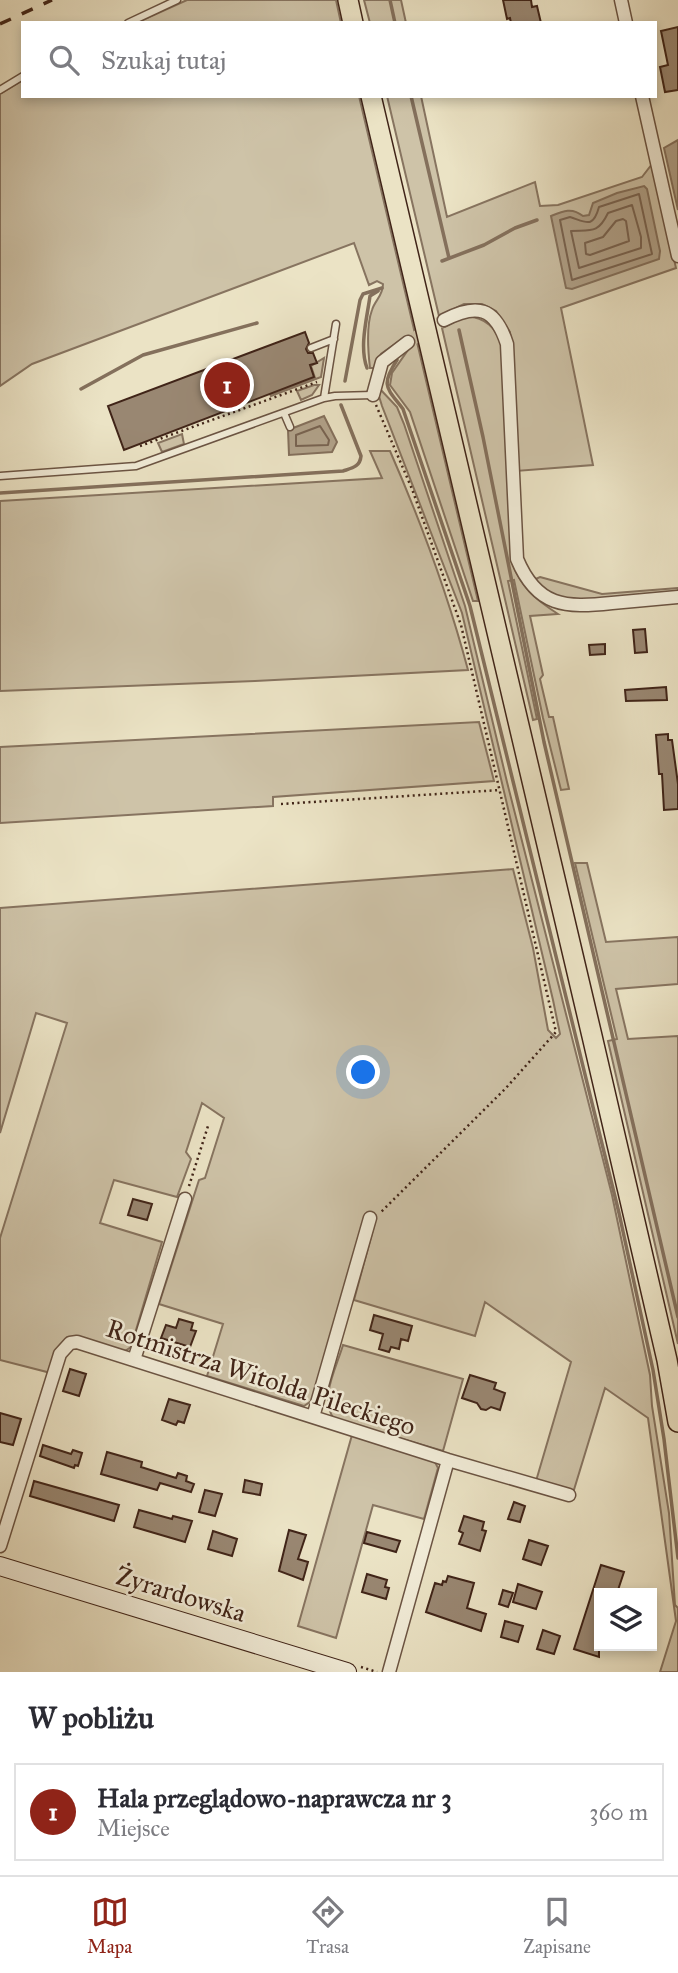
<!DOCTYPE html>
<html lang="pl">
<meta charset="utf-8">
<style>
:root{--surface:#fff;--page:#f7f7f7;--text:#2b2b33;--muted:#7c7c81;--line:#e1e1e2;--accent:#8f2418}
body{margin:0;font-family:"IM FELL Great Primer",serif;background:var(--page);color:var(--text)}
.controls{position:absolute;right:21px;bottom:21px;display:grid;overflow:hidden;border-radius:0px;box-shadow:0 4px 10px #0003}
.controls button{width:63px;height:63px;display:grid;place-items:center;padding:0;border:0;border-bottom:2px solid var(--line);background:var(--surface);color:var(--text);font:35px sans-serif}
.you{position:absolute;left:364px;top:1073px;width:24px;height:24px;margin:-18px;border:5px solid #fff;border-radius:50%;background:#1a73e8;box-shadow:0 0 0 10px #1a73e833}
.badge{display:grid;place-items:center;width:46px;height:46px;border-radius:50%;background:var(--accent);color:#fff;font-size:23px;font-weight:700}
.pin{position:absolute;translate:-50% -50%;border:4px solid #fff;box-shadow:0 2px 7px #0006}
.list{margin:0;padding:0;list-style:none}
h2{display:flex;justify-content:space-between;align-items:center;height:91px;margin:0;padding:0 28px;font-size:30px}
h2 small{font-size:23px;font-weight:400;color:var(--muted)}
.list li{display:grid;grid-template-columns:46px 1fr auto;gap:21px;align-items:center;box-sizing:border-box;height:98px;margin:0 14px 14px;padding:0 14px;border:2px solid var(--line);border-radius:0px}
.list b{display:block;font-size:26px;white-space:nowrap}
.list p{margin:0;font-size:23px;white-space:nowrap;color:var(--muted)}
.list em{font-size:23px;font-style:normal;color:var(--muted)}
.icon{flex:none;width:38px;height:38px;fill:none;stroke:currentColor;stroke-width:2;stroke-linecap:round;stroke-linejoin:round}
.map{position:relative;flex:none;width:678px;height:1672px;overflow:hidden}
.search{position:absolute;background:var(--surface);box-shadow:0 4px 10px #0003;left:21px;right:21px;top:21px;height:77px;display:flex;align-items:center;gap:18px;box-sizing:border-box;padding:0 24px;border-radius:0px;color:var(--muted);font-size:26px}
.sheet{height:203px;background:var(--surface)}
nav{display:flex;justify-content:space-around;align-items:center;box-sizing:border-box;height:98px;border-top:2px solid var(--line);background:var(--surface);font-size:19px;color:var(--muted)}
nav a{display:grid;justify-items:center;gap:4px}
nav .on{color:var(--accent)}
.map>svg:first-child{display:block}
</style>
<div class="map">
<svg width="678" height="1672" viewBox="0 0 678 1672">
<rect width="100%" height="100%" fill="#ebe3c5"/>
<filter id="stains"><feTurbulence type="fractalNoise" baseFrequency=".00286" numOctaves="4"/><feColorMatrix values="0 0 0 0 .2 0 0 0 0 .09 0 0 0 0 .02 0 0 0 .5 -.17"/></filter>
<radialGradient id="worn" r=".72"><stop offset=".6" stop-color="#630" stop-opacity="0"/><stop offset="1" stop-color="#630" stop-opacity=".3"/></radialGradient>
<!-- green -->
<path fill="#cec3a8" stroke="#877460" stroke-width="2" d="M187 0H336L341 23H136Z
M364 0H401L406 23H370Z
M23 80V96H359L478 601H473L410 412 390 385 392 373 410 347 402 339 381 354 375 368H370C368 351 366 326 372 310 375 300 383 296 383 284L377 281 369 285 354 243 32 364 0 386V94Z
M387 96H421L447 217 535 182 540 206 558 205 642 177 652 164 676 268 561 308 593 465 516 471 510 332 496 311 482 304H464L439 316Z
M466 316C486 318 496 327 502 346L513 565C522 589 538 601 558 614L530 616 543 675 540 679 549 717H553L569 789 561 790 543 718 514 580 508 581 537 719 533 720 442 328Z
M324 358 321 377 271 396 270 394 315 378 311 366Z
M314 385H319L312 395 301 400 297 391Z
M380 389 397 407 404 424 465 606 507 782 612 1195 650 1375 652 1406 669 1513 675 1605 678 1608V1672H660L676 1621 648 1418 605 1388 573 1493 536 1481 571 1362 485 1302 475 1336 354 1300 375 1222 367 1214 313 1400 304 1406 207 1376 223 1324 159 1304 199 1180 205 1178 224 1118 202 1103 186 1152 191 1159 177 1197 114 1180 100 1223 162 1242 131 1347 125 1351 80 1338 51 1373 0 1360V1238L67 1023 36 1013 0 1133V908L513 869 533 948 548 1030 556 1038 560 1034 553 1000 462 613 382 406 378 393Z
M182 434 184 444 162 452 158 443Z
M370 451H390C421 522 448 595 468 670L255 681 0 691V501L382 478Z
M540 577 602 594 678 588V594L587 601 554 597 531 581Z
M479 722 494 781 273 797V806L0 823V747Z
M575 863H587L606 942 678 937V984L616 989 628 1039 678 1036V1344L608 1041 617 1039Z
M343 1345 463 1379 443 1451 334 1419C319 1398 336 1369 343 1345Z
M352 1435 435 1462 438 1468 424 1519 373 1505 336 1638 298 1626Z"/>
<!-- water -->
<path fill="#b1a28a" stroke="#84705c" stroke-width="2" d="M678 140V210L664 148Z
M644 186 647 189 660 251 659 259 572 289 566 288 551 216C563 211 572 207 583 216L589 215 593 203 617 193Z
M324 416 337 442 332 452 289 455 288 430Z"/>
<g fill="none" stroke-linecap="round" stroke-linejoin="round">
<!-- shore -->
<path stroke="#786351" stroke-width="2" d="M639 194 652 254 572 280 560 220 570 217C586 222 593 229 599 207Z
M632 205 641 237V248L579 268 571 231C591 230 598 234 608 213Z
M623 219 626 221 629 241 590 255 586 254 585 243 603 237 616 221Z
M320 426 329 440 328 445 296 446V435Z"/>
<!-- stream -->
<path stroke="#84705c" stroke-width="3.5" d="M390 0 395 23
M411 96 449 258
M442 261 484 245 515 228 537 220
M459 330 483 437 544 742 678 1317
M397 360C380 386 387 388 403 409L470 606 619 1213 653 1370 664 1439 678 1558
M367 368C359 347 367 318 370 296L378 291
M345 381 360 300 363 294 382 288
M81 389 143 355 257 323
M0 493 343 471C352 468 360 467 361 456L341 405"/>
</g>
<!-- building -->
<path fill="#998772" stroke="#402418" stroke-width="2" d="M503 0H531L532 7 537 6 541 23H511L510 18 507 19Z
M678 27V90L665 92 660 67 668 65 661 31Z
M305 332 309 343 306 349 308 353H313L317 363 310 365 314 377 124 450 108 406Z
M645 629 647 652 635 653 633 630Z
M605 644V654L590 655 589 645Z
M666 687 667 700 626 701 625 690Z
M668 734V740H672L678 784V809L664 810 662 774H659L656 735Z
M133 1199 152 1204 147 1220 128 1215Z
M374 1315 412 1326 408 1341 401 1339 399 1349 391 1347 389 1352 379 1349 383 1334 370 1330Z
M179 1319 193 1323 191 1330 196 1331 190 1347 161 1338 166 1325 176 1328Z
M70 1369 86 1374 79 1396 63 1391Z
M470 1375 496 1383 494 1389 505 1393 500 1410 491 1407 486 1410 481 1409 477 1403 462 1398Z
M169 1399 190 1405 184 1423 178 1421 176 1425 162 1420Z
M0 1413 21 1419 13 1445 0 1442Z
M43 1445 71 1454 73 1450 82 1453 78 1466 75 1465 74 1468 40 1456Z
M107 1452 142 1462 141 1467 176 1478 178 1473 187 1476 186 1481 194 1484 191 1492 160 1483 157 1490 101 1474Z
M245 1480 262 1484 260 1495 243 1492Z
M34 1481 119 1505 114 1521 30 1496Z
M205 1490 222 1494 215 1516 199 1512Z
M514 1502 525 1506 520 1522 508 1519Z
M139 1510 172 1519 173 1516 192 1521 185 1542 134 1527Z
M464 1516 484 1522 482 1530 486 1531 480 1551 459 1544 463 1533 459 1531Z
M289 1530 306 1535 298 1559 308 1562 303 1580 279 1571Z
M213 1531 237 1539 232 1556 208 1549Z
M367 1532 400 1541 396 1552 364 1543Z
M529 1540 548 1546 541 1565 523 1559Z
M601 1565 624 1572 617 1593H599V1657L574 1649Z
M367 1574 387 1580 385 1587 389 1588 386 1599 362 1592Z
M448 1576 474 1583 467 1608 486 1614 481 1631 426 1612 435 1583 442 1585 443 1581 446 1582Z
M518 1584 542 1592 536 1609 513 1602Z
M503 1590 513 1593 508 1607 499 1604Z
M505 1621 523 1626 518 1642 501 1637Z
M543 1630 560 1636 554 1654 537 1649Z"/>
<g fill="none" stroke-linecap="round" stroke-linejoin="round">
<!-- street-tunnel -->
<path stroke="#c9bda2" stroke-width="12" stroke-dasharray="12 6" stroke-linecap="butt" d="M408 342 444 320"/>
<defs>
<path id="lane" d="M128 23 177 0
M0 90 23 76
M311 348 334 339
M324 398 336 324
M284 413 290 427
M0 476 136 466 324 398 335 396 373 395"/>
<path id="street" d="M621 0 626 23
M642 96 678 256
M444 320C477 303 495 307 507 344L517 559C537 607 565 608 612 603 634 601 656 599 678 597
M373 395 382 362 408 342
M134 1360 185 1199
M313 1417 370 1218
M0 1546 60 1354 70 1343 77 1342 448 1460 569 1495
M389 1672 448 1460"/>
<path id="secondary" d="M0 1566 347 1672"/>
<path id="primary" d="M348 0 353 23
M371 96 592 1036 667 1360 678 1422"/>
</defs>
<!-- lane casing -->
<use href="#lane" stroke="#6b5443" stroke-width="9"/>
<!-- street casing -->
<use href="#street" stroke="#6b5443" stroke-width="15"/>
<!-- secondary casing -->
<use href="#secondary" stroke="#402418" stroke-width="20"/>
<!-- primary casing -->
<use href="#primary" stroke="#402418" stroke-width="22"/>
<!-- path -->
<path stroke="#402418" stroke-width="2.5" stroke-dasharray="2 3.5" stroke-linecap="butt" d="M376 405 412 489 461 625 556 1032 506 1088 380 1213
M140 446 317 382
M281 804 500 790
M189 1186 208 1126
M361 1667 377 1672"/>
<!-- lane -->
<use href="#lane" stroke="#f2edd9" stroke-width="6"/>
<!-- street -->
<use href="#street" stroke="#f2edd9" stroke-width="12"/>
<!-- secondary -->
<use href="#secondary" stroke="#f2edd9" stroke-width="18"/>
<!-- primary -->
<use href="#primary" stroke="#ebe3c5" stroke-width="19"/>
<!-- rail -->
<path stroke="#402418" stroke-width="3.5" stroke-dasharray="12 12" stroke-linecap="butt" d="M0 24 52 0"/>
</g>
<g text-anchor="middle" stroke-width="5" stroke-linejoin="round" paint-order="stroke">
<!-- street labels -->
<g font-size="26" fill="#402418" stroke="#f2edd9">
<text transform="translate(261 1377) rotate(18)" y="9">Rotmistrza Witolda Pileckiego</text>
<text transform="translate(181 1594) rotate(17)" y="9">Żyrardowska</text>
</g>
</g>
<rect width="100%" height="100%" filter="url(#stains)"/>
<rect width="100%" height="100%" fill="url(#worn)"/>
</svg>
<div class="controls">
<button><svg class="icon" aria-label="layers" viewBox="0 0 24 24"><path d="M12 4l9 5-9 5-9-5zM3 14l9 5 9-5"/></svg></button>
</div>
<div class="you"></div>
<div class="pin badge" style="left:227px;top:385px">1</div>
<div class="search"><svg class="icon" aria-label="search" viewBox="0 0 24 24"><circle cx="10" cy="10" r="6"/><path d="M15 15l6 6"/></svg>Szukaj tutaj</div>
</div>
<section class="sheet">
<h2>W pobliżu<small></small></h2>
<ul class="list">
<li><span class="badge">1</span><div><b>Hala przeglądowo-naprawcza nr 3</b><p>Miejsce</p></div><em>360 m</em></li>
</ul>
</section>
<nav>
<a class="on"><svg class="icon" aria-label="map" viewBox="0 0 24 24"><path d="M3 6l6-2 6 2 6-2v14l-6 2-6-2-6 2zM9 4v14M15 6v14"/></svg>Mapa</a>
<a><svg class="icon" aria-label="directions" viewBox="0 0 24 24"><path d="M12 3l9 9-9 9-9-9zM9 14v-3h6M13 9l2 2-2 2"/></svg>Trasa</a>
<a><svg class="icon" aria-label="saved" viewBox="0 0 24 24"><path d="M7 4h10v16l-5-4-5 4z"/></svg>Zapisane</a>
</nav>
